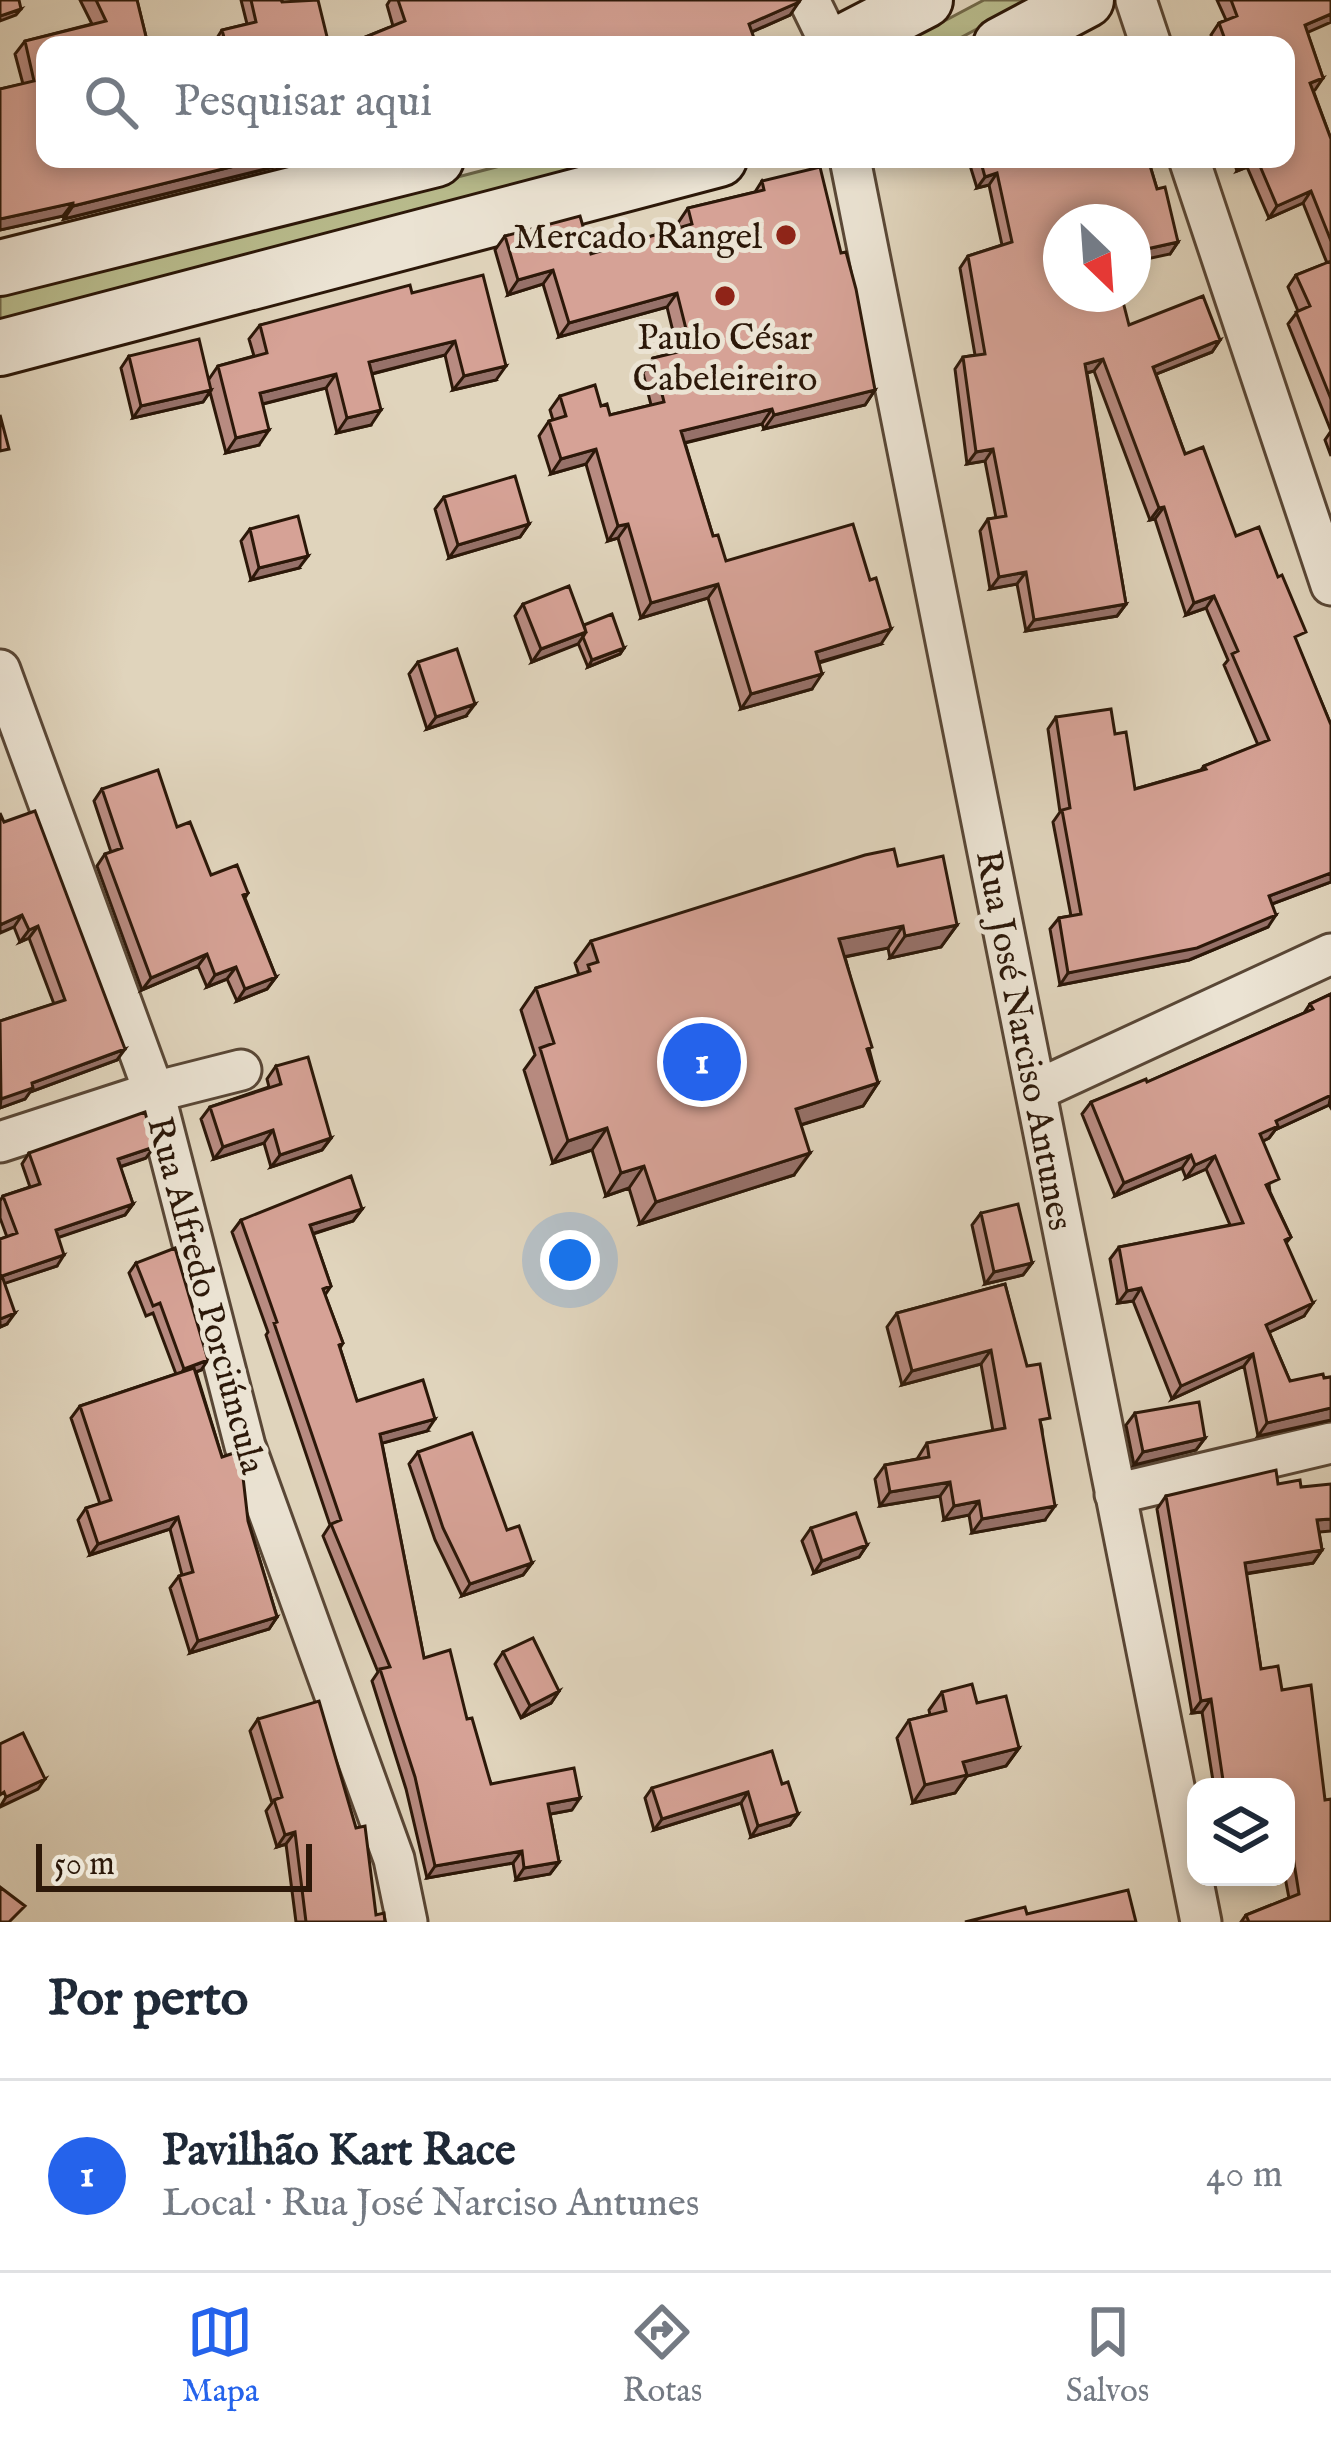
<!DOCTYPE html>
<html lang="pt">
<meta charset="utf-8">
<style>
:root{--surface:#fff;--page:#f6f6f7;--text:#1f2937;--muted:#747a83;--line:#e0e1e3;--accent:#2563eb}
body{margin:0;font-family:"IM FELL English",serif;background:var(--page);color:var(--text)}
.controls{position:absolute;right:36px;bottom:36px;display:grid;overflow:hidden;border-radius:24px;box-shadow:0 6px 18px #0003}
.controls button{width:108px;height:108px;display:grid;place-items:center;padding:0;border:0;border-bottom:3px solid var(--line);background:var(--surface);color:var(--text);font:60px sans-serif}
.compass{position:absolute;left:1043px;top:204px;width:108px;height:108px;border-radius:50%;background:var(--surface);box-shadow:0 6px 18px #0003;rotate:155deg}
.scale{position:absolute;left:36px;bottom:30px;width:276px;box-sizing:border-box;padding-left:12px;border:6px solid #2c1809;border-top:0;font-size:33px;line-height:42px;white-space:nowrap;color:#2c1809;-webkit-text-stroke:9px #ebe3d3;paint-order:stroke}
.you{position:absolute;left:570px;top:1260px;width:42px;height:42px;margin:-30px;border:9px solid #fff;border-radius:50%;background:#1a73e8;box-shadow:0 0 0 18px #1a73e833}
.badge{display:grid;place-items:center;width:78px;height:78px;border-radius:50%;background:var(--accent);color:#fff;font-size:39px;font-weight:700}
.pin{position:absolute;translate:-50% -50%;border:6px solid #fff;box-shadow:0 3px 12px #0006}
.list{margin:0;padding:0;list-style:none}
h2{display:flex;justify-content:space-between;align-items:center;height:156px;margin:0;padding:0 48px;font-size:51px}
h2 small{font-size:39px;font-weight:400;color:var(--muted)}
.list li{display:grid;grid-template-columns:78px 1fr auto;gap:36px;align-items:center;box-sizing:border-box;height:192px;padding:0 48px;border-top:3px solid var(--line)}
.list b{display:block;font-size:45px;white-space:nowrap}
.list p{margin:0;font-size:39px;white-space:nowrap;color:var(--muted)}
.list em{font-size:39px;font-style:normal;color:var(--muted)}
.icon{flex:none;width:66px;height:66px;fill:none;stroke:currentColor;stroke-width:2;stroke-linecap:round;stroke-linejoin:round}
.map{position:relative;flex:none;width:1331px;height:1922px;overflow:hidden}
.search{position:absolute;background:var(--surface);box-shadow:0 6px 18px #0003;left:36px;right:36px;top:36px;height:132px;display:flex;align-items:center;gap:30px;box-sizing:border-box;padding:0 42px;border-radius:24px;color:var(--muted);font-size:45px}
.sheet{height:348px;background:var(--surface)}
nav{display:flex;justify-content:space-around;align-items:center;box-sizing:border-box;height:168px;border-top:3px solid var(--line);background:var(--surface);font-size:33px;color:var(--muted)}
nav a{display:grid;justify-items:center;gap:6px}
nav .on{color:var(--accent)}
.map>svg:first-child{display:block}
</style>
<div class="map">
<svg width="1331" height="1922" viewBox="0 0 1331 1922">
<rect width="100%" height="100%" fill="#e0d4bc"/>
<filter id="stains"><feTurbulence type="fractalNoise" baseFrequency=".00167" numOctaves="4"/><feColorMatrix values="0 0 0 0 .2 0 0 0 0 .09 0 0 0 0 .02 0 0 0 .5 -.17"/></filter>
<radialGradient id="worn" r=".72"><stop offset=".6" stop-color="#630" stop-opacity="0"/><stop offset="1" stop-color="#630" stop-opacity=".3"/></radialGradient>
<!-- green -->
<path fill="#b8bb8c" stroke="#726a4a" stroke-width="3" d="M984 0H1031L947 45H899Z
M527 159H617L0 320V296Z"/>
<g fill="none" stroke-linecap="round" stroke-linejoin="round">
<defs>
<path id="street" d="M809 0 831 45
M1136 0 1151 45
M850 159 1201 1922
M1189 159 1331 585
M0 670 154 1092 245 1446 394 1859 407 1922
M1037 1090 1331 954
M0 1142 154 1092 241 1070
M1115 1494 1331 1443"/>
<path id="secondary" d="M838 45 925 0
M1001 45 1086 0
M0 268 436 159
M0 348 719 159"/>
</defs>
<!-- street casing -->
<use href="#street" stroke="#594736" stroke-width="45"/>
<!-- secondary casing -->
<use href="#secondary" stroke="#2c1809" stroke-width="60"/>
<!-- street -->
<use href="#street" stroke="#ebe3d3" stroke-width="39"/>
<!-- secondary -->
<use href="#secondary" stroke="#ebe3d3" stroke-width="54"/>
</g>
<!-- wall -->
<path fill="#b88b81" stroke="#2c1809" stroke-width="3" d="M80 0H137L148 45H45V159H306L64 219 63 216 0 230V89L23 84 15 54 25 41 92 24Z
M241 0H281L329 45H216L215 41 222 30 247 24Z
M390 0H799L790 15 752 32 749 45H346L393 26 387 5Z
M1217 0H1331L1307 32 1323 78 1313 90 1331 139V456L1325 440 1331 431 1288 324 1298 311 1288 287 1296 275 1327 263 1303 203 1269 218 1247 167 1237 171 1233 159H1286V45H1214L1211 35 1219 23 1226 20Z
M968 159H1148L1157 189 1178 242 1170 254 1061 222 1129 325 1220 340 1212 352 1156 374 1185 454 1236 536 1297 644 1331 725V882L1272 904 1268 927 1189 960 1060 985 1050 929 1059 918 1071 916 1053 822 1060 812 1048 729 1056 717 1115 734 1135 789 1201 770 1204 766 1258 745 1224 665 1228 660 1206 608 1186 615 1155 519 1150 520 1094 371 1087 373 1126 604 1117 616 1026 631 1017 584 990 589 980 531 988 519 996 518 985 461 967 464 955 369 963 357 975 355 960 268 968 256 1002 245 989 185 977 188Z
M762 181 875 390 865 405 764 429 762 424 685 443 713 536 726 561 881 644 819 663 812 689 741 709 708 598 641 618 618 538 608 541 586 464 551 474 539 436 549 421 553 420 550 410 560 396 601 406 610 415 651 405 643 373 653 358 678 352 667 307 559 337 543 284 508 295 495 250 505 236 591 254 680 228 678 223 688 208 755 192Z
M412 293 496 380 453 390 445 355 372 374 371 425 337 433 326 388 263 404 259 445 226 453 210 392 203 402 133 418 121 368 129 356 209 379 218 366 254 356 249 339 260 325Z
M444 497 529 524 520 537 449 558 435 509Z
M250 529 299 568 251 580 241 541Z
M523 604 584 625 624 648 620 654 588 667 578 643 532 662 515 616Z
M418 662 466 716 427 729 409 674Z
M102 789 177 827 211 875 248 893 245 898 276 977 267 989 237 1001 227 979 207 987 198 966 142 990 97 866 105 854 111 852 94 801Z
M4 822 117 1060 30 1092 25 1099 0 1108V1021L54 1004 29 938 20 942 14 927Z
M898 866 957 925 941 947 890 958 888 948 845 957 878 1083 863 1106 801 1125 794 1175 640 1224 629 1188 606 1196 592 1150 553 1163 524 1070 535 1055 521 1010 536 988 579 975 575 963 591 941Z
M1331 994V1108L1329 1105 1275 1130 1269 1138 1263 1141 1270 1192 1291 1237 1286 1243 1304 1316 1269 1332 1290 1381 1331 1377V1420L1258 1436 1244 1366 1172 1399 1133 1301 1118 1303 1110 1259 1119 1247 1230 1225 1206 1169 1186 1178 1182 1168 1115 1196 1082 1114 1091 1102 1147 1082 1304 1013 1310 1004Z
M276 1066 331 1138 322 1150 271 1167 264 1143 214 1159 201 1119 210 1107 269 1087 267 1079Z
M29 1153 146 1158 120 1167 133 1204 125 1215 58 1237 57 1266 4 1283 7 1324 0 1327V1239L7 1237 0 1218V1201L3 1196 30 1187 22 1164Z
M362 1209 353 1221 313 1234 331 1286 325 1295 343 1343 340 1348 357 1401 427 1431 382 1443 424 1658 467 1719 491 1784 572 1810 550 1814 559 1862 550 1874 516 1880 513 1863 427 1878 406 1789 372 1681 378 1672 323 1536 330 1525 266 1335 268 1332 232 1232 241 1220Z
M981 1213 1032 1263 1023 1275 985 1284 972 1225Z
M136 1263 201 1370 196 1372 222 1457 248 1521 277 1617 269 1629 190 1653 170 1588 179 1576 182 1575 170 1529 90 1555 78 1520 86 1508 100 1504 71 1418 80 1406 176 1374 153 1313 146 1316 129 1273Z
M1005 1284 1042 1429 1045 1520 972 1533 969 1515 944 1520 940 1496 880 1506 875 1479 885 1465 917 1459 927 1443 993 1431 981 1364 902 1385 887 1327 897 1313Z
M1135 1413 1205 1438 1196 1450 1134 1465 1126 1425Z
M418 1452 507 1530 532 1563 523 1575 462 1596 435 1540 409 1464Z
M1278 1484 1301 1487 1319 1532 1322 1550 1313 1563 1246 1574 1261 1669 1282 1690 1331 1922H1241L1246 1915 1289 1898 1285 1877 1286 1787H1214L1202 1712 1192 1713 1157 1509 1166 1496Z
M811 1528 867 1545 859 1557 814 1573 802 1541Z
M503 1652 559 1691 551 1703 521 1718 495 1664Z
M942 1692 977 1703 1019 1748 1006 1766 967 1776 955 1793 913 1803 897 1738 909 1720 930 1715 929 1710Z
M258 1719 376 1915 385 1922H296L286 1844 277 1847 266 1811 272 1803 250 1731Z
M782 1784 798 1814 790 1825 751 1837 741 1803 654 1830 645 1798 652 1788Z"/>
<!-- shaded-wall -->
<path fill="#967169" stroke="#2c1809" stroke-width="3" d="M799 2 790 15 740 37 749 24Z
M21 9 16 15 0 21V16Z
M1331 14V22L1297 37 1305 25Z
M1323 78 1315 90 1301 94 1310 83Z
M263 159H306L64 219 73 206Z
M1245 159H1253L1247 167 1237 171Z
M997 173 989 185 977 188 985 177Z
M1311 191 1303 203 1269 218 1277 206Z
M73 203 63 216 0 230V219Z
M1178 242 1170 254 1133 262V252Z
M553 270 543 284 508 295 518 280Z
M677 293 667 307 559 337 569 323Z
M1220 340 1212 352 1144 379 1153 367Z
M455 341 445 355 359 377 369 362Z
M1103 359 1094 371 1077 375 1085 364Z
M506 366 496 380 453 390 464 376Z
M336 374 326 388 250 407 260 393Z
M211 390 203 402 133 418 141 406Z
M875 390 865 405 764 429 774 415Z
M772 409 762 424 671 446 681 431Z
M381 410 371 425 337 433 347 418Z
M269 430 259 445 226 453 236 438Z
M596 449 586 464 551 474 561 459Z
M993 449 985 461 967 464 976 452Z
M1164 507 1155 519 1150 520 1159 508Z
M529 524 520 537 449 558 458 545Z
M628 524 618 538 608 541 618 526Z
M308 556 299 568 251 580 259 568Z
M1026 572 1017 584 990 589 999 577Z
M718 584 708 598 641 618 651 603Z
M1214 596 1206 608 1186 615 1194 603Z
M1126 604 1117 616 1026 631 1034 620Z
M891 629 881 644 805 666 816 652Z
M586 632 578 644 532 662 541 649Z
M624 648 620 654 588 667 592 660Z
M822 674 812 689 741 709 751 694Z
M475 704 466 716 427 729 436 717Z
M1331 873V882L1261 908 1269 896Z
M22 915 14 927 0 933V925Z
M1276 915 1268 927 1189 960 1060 985 1068 973Z
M957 925 941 947 890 958 905 936Z
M38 926 29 938 20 942 29 930Z
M903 926 888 948 823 961 839 939Z
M207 954 198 966 142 990 151 978Z
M236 967 227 979 207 987 215 975Z
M276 977 267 989 237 1001 245 989Z
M125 1049 117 1060 30 1092 25 1099 0 1108 1 1099 32 1083Z
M878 1083 863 1106 780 1131 796 1109Z
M1331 1095 1329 1105 1275 1130 1269 1138 1251 1147 1260 1134 1276 1121Z
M607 1128 592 1150 553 1163 568 1141Z
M273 1130 264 1143 214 1159 223 1147Z
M331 1138 322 1150 271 1167 280 1155Z
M154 1147 146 1158 110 1170 118 1159Z
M810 1153 794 1175 640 1224 656 1202Z
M1191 1155 1182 1168 1115 1196 1124 1183Z
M1215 1156 1206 1169 1186 1178 1195 1165Z
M644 1166 629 1188 606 1196 621 1173Z
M133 1204 125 1215 48 1241 56 1230Z
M362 1209 353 1221 302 1237 310 1225Z
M64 1255 57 1266 0 1285 2 1276Z
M1032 1263 1023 1275 985 1284 994 1272Z
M1141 1288 1133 1301 1118 1303 1127 1291Z
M1313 1303 1304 1316 1257 1338 1266 1325Z
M15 1313 7 1324 0 1327V1319Z
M991 1350 981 1364 902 1385 912 1371Z
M1253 1354 1244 1366 1172 1399 1181 1386Z
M208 1360 201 1370 177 1379 184 1369Z
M1331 1408V1420L1258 1436 1267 1423Z
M435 1419 427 1431 372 1446 380 1434Z
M1205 1438 1196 1450 1134 1465 1143 1452Z
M950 1482 940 1496 880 1506 890 1492Z
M979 1501 969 1515 944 1520 954 1506Z
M1055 1506 1045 1520 972 1533 982 1519Z
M178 1517 170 1529 90 1555 98 1544Z
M1331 1519V1531L1308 1533 1317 1520Z
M867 1545 859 1557 814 1573 822 1561Z
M1322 1550 1313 1563 1236 1575 1245 1563Z
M532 1563 523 1575 462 1596 470 1584Z
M277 1617 269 1629 190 1653 198 1641Z
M559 1691 551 1703 521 1718 530 1706Z
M1211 1699 1202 1712 1192 1713 1201 1701Z
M1019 1748 1006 1766 967 1776 955 1793 913 1803 925 1785 963 1762Z
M45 1779 38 1789 0 1807 6 1797Z
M748 1792 741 1803 654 1830 662 1819Z
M580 1798 572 1810 540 1816 548 1804Z
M798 1814 790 1825 751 1837 758 1826Z
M295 1832 286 1844 277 1847 285 1835Z
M522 1851 513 1863 427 1878 435 1866Z
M559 1862 550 1874 516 1880 524 1868Z"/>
<!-- building -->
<path fill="#d6a296" stroke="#2c1809" stroke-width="3" d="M0 0H19L21 9 0 16Z
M96 0H137L148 45H45V159H263L73 206V203L0 219V89L34 81 25 41 106 21Z
M251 0H281L282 2 318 0 329 45H226L222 30 256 22Z
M398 0H799V2L749 24 754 38 735 45H461L459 39 443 45H346L405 21Z
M1231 0H1331V14L1305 25 1323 78 1310 83 1331 139V241L1311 191 1277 206 1257 159H1286V45H1227L1219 23 1237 16Z
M980 159H1148L1157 189 1165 187 1178 242 1133 252V222H1061V294H1121L1129 325 1203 296 1220 340 1153 367 1185 454 1203 447 1236 536 1259 527 1278 577 1282 575 1306 632 1295 637 1331 725V873L1269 896 1276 915 1197 948 1068 973 1059 918 1081 914 1062 810 1070 808 1056 717 1111 709 1115 734 1126 732 1135 789 1206 769 1204 766 1269 740 1232 654 1238 651 1214 596 1194 603 1164 507 1159 508 1103 359 1085 364 1126 604 1034 620 1026 572 999 577 988 519 1006 516 993 449 976 452 963 357 985 354 968 256 1012 242 997 173 985 177Z
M820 167 841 253 846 252 856 289 875 390 774 415 772 409 681 431 713 536 718 535 726 561 853 524 870 580 876 578 891 629 816 652 822 674 751 694 718 584 651 603 628 524 618 526 596 449 561 459 549 421 566 416 560 396 595 385 601 406 607 404 610 415 664 402 653 358 691 349 677 293 569 323 553 270 518 280 505 236 580 216 591 254 692 224 688 208 764 190 762 181Z
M1331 261V399L1296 312 1310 306 1296 275Z
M483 275 506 366 464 376 455 341 369 362 381 410 347 418 336 374 260 393 269 430 236 438 218 366 267 353 260 325 410 285 412 293Z
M199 339 211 390 141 406 129 356Z
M0 415 9 449 0 451Z
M515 476 529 524 458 545 444 497Z
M298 516 308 556 259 568 250 529Z
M569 586 586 632 541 649 523 604Z
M612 614 624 648 592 660 583 637 586 632 584 625Z
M457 649 475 704 436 717 418 662Z
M158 770 177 827 190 822 211 875 237 865 248 893 243 895 276 977 245 989 236 967 215 975 207 954 151 978 105 854 122 848 102 789Z
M35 811 125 1049 32 1083 33 1088 1 1099 0 1021 65 1000 38 926 29 930 22 915 0 925V813L4 822Z
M894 849 898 866 943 856 957 925 905 936 903 926 839 939 872 1047 867 1049 878 1083 796 1109 810 1153 656 1202 644 1166 621 1173 607 1128 568 1141 540 1048 554 1043 536 988 590 971 588 965 598 962 591 941 865 855Z
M1331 994V1095L1276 1121 1278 1126 1260 1134 1279 1179 1266 1185 1291 1237 1285 1240 1313 1303 1266 1325 1290 1381 1323 1374 1324 1378 1331 1377V1408L1267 1423 1253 1354 1181 1386 1141 1288 1127 1291 1119 1247 1243 1223 1215 1156 1195 1165 1191 1155 1124 1183 1091 1102 1146 1079 1147 1082 1313 1009 1310 1004Z
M308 1057 331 1138 280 1155 273 1130 223 1147 210 1107 281 1084 276 1066Z
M145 1112 154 1147 118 1159 133 1204 56 1230 64 1255 2 1276 15 1313 0 1319V1239L17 1233 3 1196 40 1184 29 1153Z
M351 1176 362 1209 310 1225 331 1286 323 1289 343 1343 339 1345 357 1401 423 1380 435 1419 380 1434 424 1658 450 1650 467 1719 472 1718 491 1784 574 1768 580 1798 548 1804 559 1862 524 1868 522 1851 435 1866 415 1777 380 1669 390 1667 331 1524 341 1520 274 1323 277 1322 241 1220Z
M1018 1204 1032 1263 994 1272 981 1213Z
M175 1248 208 1360 184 1369 160 1303 153 1306 136 1263Z
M1005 1284 1027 1366 1040 1364 1050 1418 1040 1420 1055 1506 982 1519 979 1501 954 1506 950 1482 890 1492 885 1465 929 1457 927 1443 1005 1428 991 1350 912 1371 897 1313Z
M194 1368 222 1457 234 1453 243 1477 248 1521 277 1617 198 1641 179 1576 193 1572 178 1517 98 1544 86 1508 111 1500 80 1406Z
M1199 1402 1205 1438 1143 1452 1135 1413Z
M472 1433 507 1530 519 1526 532 1563 470 1584 443 1528 418 1452Z
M1276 1470 1278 1484 1300 1480 1301 1487 1331 1484V1519L1317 1520 1322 1550 1245 1563 1261 1669 1278 1666 1282 1690 1311 1685 1325 1800 1331 1799V1922H1249L1246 1915 1299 1894 1289 1831H1286V1787H1224L1211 1699 1201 1701 1166 1496Z
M856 1513 867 1545 822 1561 811 1528Z
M533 1638 559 1691 530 1706 503 1652Z
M972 1684 977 1703 1006 1696 1019 1748 963 1762 967 1775 925 1785 909 1720 946 1711 942 1692Z
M319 1701 356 1828 365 1826 376 1915 384 1913 385 1922H306L295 1832 285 1835 274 1800 282 1797 258 1719Z
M23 1733 45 1779 6 1797 4 1792 0 1795V1744Z
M772 1751 782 1784 788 1782 798 1814 758 1826 748 1792 662 1819 652 1788Z
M0 1887 25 1906 9 1922H0Z
M1128 1890 1136 1922H965L1025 1907 1027 1914Z"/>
<!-- markers -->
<g fill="#8f2418" stroke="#ebe3d3" stroke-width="4.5">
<circle cx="786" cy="235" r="12"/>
<circle cx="725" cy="296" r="12"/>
</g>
<g text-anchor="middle" stroke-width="10" stroke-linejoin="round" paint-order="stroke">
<!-- poi labels -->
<g font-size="36" fill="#2c1809" stroke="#ebe3d3" text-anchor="end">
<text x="762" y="248">Mercado Rangel</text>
<text x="725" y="349" text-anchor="middle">Paulo César<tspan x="725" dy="41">Cabeleireiro</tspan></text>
</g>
<!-- street labels -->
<g font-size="36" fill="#2c1809" stroke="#ebe3d3">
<text transform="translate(1026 1040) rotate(79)" y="13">Rua José Narciso Antunes</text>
<text transform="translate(208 1295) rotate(75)" y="13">Rua Alfredo Porciúncula</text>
</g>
</g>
<rect width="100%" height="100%" filter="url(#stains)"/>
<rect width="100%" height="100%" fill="url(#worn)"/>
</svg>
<div class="controls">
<button><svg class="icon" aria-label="layers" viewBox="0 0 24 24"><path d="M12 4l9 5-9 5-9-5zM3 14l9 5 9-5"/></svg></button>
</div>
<svg class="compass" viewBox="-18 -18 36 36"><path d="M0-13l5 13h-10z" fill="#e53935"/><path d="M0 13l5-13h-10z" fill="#747a83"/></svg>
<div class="scale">50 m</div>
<div class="you"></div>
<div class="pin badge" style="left:702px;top:1062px">1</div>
<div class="search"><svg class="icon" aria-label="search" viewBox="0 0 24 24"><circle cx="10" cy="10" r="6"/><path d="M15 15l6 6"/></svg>Pesquisar aqui</div>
</div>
<section class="sheet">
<h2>Por perto<small></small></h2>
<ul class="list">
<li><span class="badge">1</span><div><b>Pavilhão Kart Race</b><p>Local · Rua José Narciso Antunes</p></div><em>40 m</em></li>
</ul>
</section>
<nav>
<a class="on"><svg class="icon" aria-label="map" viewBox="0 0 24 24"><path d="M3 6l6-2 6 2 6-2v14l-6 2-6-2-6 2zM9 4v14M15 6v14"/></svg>Mapa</a>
<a><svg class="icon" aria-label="directions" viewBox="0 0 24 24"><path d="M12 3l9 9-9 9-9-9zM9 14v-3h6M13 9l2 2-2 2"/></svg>Rotas</a>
<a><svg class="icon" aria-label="saved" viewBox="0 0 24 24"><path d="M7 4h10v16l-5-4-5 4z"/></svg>Salvos</a>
</nav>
